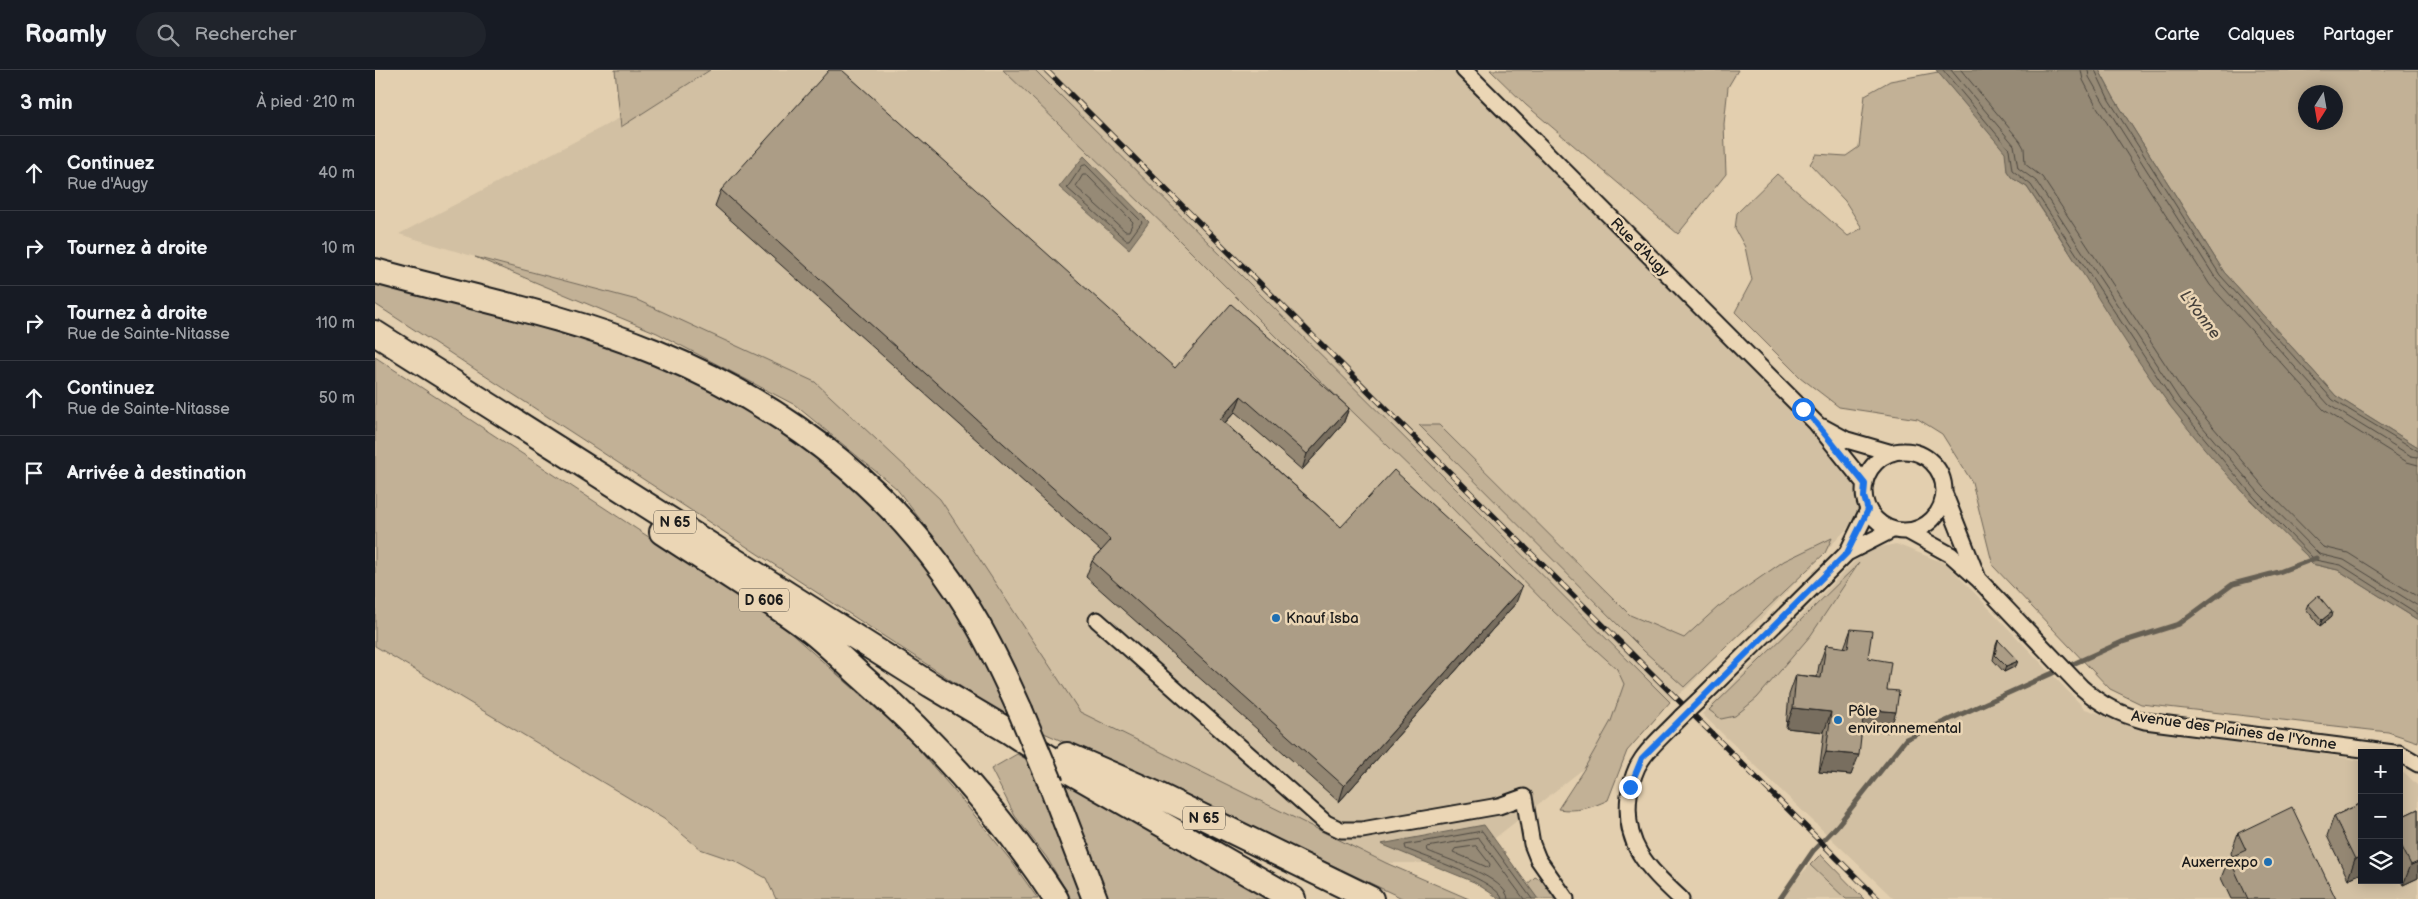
<!DOCTYPE html>
<html lang="fr">
<meta charset="utf-8">
<style>
:root{--surface:#171b24;--page:#20242c;--text:#f1f3f6;--muted:#9ea1a6;--line:#363941}
body{margin:0;font-family:"Balsamiq Sans",sans-serif;background:var(--page);color:var(--text)}
.controls{position:absolute;right:15px;bottom:15px;display:grid;overflow:hidden;border-radius:0px;box-shadow:0 2px 12px #0003}
.controls button{width:45px;height:45px;display:grid;place-items:center;padding:0;border:0;border-bottom:1px solid var(--line);background:var(--surface);color:var(--text);font:25px sans-serif}
.compass{position:absolute;left:1923px;top:15px;width:45px;height:45px;border-radius:50%;background:var(--surface);box-shadow:0 2px 12px #0003;rotate:191deg}
.stop{position:absolute;width:15px;height:15px;margin:-11px;border:4px solid #1a73e8;border-radius:50%;background:#fff}
.stop.end{background:#1a73e8;border-color:#fff;box-shadow:0 1px 5px #0008}
.list{margin:0;padding:0;list-style:none}
h2{display:flex;justify-content:space-between;align-items:center;height:65px;margin:0;padding:0 20px;font-size:21px}
h2 small{font-size:16px;font-weight:400;color:var(--muted)}
.list li{display:grid;grid-template-columns:32px 1fr auto;gap:15px;align-items:center;box-sizing:border-box;height:75px;padding:0 20px;border-top:1px solid var(--line)}
.list b{display:block;font-size:19px;white-space:nowrap}
.list p{margin:0;font-size:16px;white-space:nowrap;color:var(--muted)}
.list em{font-size:16px;font-style:normal;color:var(--muted)}
.icon{flex:none;width:28px;height:28px;fill:none;stroke:currentColor;stroke-width:2;stroke-linecap:round;stroke-linejoin:round}
.map{position:relative;flex:none;width:2043px;height:829px;overflow:hidden}
header{display:flex;align-items:center;gap:30px;box-sizing:border-box;height:70px;padding:0 25px;background:var(--surface);border-bottom:1px solid var(--line)}
header strong{font-size:24px}
nav{display:flex;gap:28px;margin-inline-start:auto;font-size:18px}
.search{width:350px;height:45px;background:var(--page);display:flex;align-items:center;gap:12px;box-sizing:border-box;padding:0 18px;border-radius:28px;color:var(--muted);font-size:19px}
main{display:flex}
aside{flex:1;background:var(--surface)}
.map>svg:first-child{display:block}
</style>
<header>
<strong>Roamly</strong>
<div class="search"><svg class="icon" aria-label="search" viewBox="0 0 24 24"><circle cx="10" cy="10" r="6"/><path d="M15 15l6 6"/></svg>Rechercher</div>
<nav><a>Carte</a><a>Calques</a><a>Partager</a></nav>
</header>
<main>
<aside>
<h2>3 min<small>À pied · 210 m</small></h2>
<ul class="list">
<li><svg class="icon" aria-label="ahead" viewBox="0 0 24 24"><path d="M12 20V5M6 11l6-6 6 6"/></svg><div><b>Continuez</b><p>Rue d'Augy</p></div><em>40 m</em></li>
<li><svg class="icon" aria-label="right" viewBox="0 0 24 24"><path d="M7 20v-9h11M14 6l5 5-5 5"/></svg><div><b>Tournez à droite</b></div><em>10 m</em></li>
<li><svg class="icon" aria-label="right" viewBox="0 0 24 24"><path d="M7 20v-9h11M14 6l5 5-5 5"/></svg><div><b>Tournez à droite</b><p>Rue de Sainte-Nitasse</p></div><em>110 m</em></li>
<li><svg class="icon" aria-label="ahead" viewBox="0 0 24 24"><path d="M12 20V5M6 11l6-6 6 6"/></svg><div><b>Continuez</b><p>Rue de Sainte-Nitasse</p></div><em>50 m</em></li>
<li><svg class="icon" aria-label="arrive" viewBox="0 0 24 24"><path d="M6 21V4h12l-3 4 3 4H6"/></svg><div><b>Arrivée à destination</b></div></li>
</ul>
</aside>
<div class="map">
<svg width="2043" height="829" viewBox="0 0 2043 829">
<rect width="100%" height="100%" fill="#e3cfaf"/>
<filter id="ink" filterUnits="userSpaceOnUse"><feTurbulence type="fractalNoise" baseFrequency=".02" numOctaves="2"/><feDisplacementMap in="SourceGraphic" scale="10" xChannelSelector="R" yChannelSelector="G"/><feConvolveMatrix kernelMatrix="1 2 1 2 8 2 1 2 1" color-interpolation-filters="sRGB"/></filter>
<g filter="url(#ink)">
<!-- built -->
<path fill="#d2c0a3" d="M336 0H1102L1399 316 1482 391V448L1389 546 1350 578 1313 617 1088 793H1011L705 642 565 429 262 230 100 187 24 164Z
M1521 474 1572 494 1710 639 1764 657 1856 667 1987 691V810H2024V702L2031 704 2043 716V829H1519L1327 644 1491 480Z
M1435 795 1471 829H1403Z"/>
<!-- green -->
<path fill="#c2b196" stroke="#6f6659" fill-rule="evenodd" d="M240 0H335L246 57Z
M628 0H660L1295 632 1252 681 1233 730C1216 738 1202 742 1183 739L1209 699 1236 651 1249 614 1242 599 1179 542 1073 434 922 288 797 163Z
M1115 0H1363L1353 17 1349 54 1351 104 1303 164 1151 35Z
M1724 0H2043V377L1961 326 1849 202 1739 28ZM1930 22H1960V52H1930Z
M1563 2 1631 82 1632 101 1637 108 1652 117 1795 336 1875 430 1932 486 1937 494 1963 500 2043 550V672L2013 662 1766 634 1735 619 1618 496 1597 412 1567 364 1543 349 1464 337 1425 307 1360 242 1377 210 1370 177 1360 159 1362 143 1402 104 1473 166 1487 158 1470 131 1435 94 1441 84 1471 86 1484 77 1490 25 1515 11Z
M100 187 262 230 440 312 565 429 705 642 1011 793 1094 829H1029L822 731 669 663 588 505 521 418 420 335 282 263Z
M0 209 278 287 419 363 537 473 582 541 619 606 637 650 0 234Z
M0 287 403 552 531 665 588 731 637 792 663 829H401L391 808 360 791 325 779 289 749 0 576Z
M1044 355H1064L1255 545 1309 568 1343 537 1409 491 1457 468 1450 483 1309 617 1269 581Z
M1484 493 1436 565 1382 628 1360 646 1346 649 1334 640Z
M642 684 656 692 708 829H696L672 788 640 746 616 699Z
M684 705 899 829H730Z
M1446 784V785L1489 829H1471L1435 795Z
M1160 807 1168 811 1181 829H1127L1142 824Z"/>
<!-- water -->
<path fill="#968a76" stroke="#655e52" d="M1561 0H1724L1739 28 1849 202 1961 326 2043 377V550L1963 500 1937 494 1932 486C1883 439 1837 391 1796 337 1743 267 1702 189 1652 117L1637 108 1632 101 1630 82Z
M709 86 774 152 754 179 684 117Z
M1109 755 1163 829H1125L1099 812 1006 774Z"/>
<g fill="none" stroke-linecap="round" stroke-linejoin="round">
<!-- shore -->
<path stroke="#4d4840" stroke-width="1" d="M1568 0 1634 79 1637 100 1656 115 1799 332 1879 427 1940 490 1966 495 2043 544
M1576 0 1639 75 1643 98 1661 111 1804 329 1883 422 1944 484 1969 490 2043 536
M1586 0 1645 71 1649 78 1650 94 1667 107 1810 324 1889 417 1948 477 1973 483 2043 527
M1706 0 1708 10 1722 37 1835 215 1949 340 2032 392 2043 395
M1713 0 1714 7 1729 33 1841 209 1954 335 2036 386 2043 387
M1720 0 1734 30 1845 205 1958 330 2043 381
M711 95 767 152 754 170H751L692 118 707 96Z
M708 105H712L758 152 754 161H750L701 117Z
M1101 776 1115 794 1114 798 1078 782 1080 779Z
M1127 829C1125 812 1048 786 1031 779L1030 775 1107 761 1157 829
M1133 829C1132 808 1071 789 1053 781L1052 777 1104 768 1149 829"/>
<!-- stream -->
<path stroke="#655e52" stroke-width="5" d="M1405 829 1438 781 1462 756 1531 669 1747 572 1804 554 1858 514 1904 502 1941 488"/>
<defs>
<path id="street" d="M1089 0 1441 353 1490 414
M1448 357 1472 370 1517 383
M1489 421a40 40 0 1 1 80 0a40 40 0 1 1-80 0Z
M1570 425 1602 506
M1534 462 1576 485 1604 510 1706 617C1726 635 1744 644 1770 651L2019 683
M1472 483 1493 440
M722 550 951 753 966 760H987L1124 736 1149 727 1157 774 1163 789 1191 829
M1323 631 1472 483 1517 460
M2024 683 2043 694
M1306 829C1272 797 1248 775 1254 725 1256 713 1259 700 1267 689 1277 674 1293 661 1306 647"/>
<path id="primary" d="M0 201C93 227 190 245 280 282 416 337 530 427 603 555 619 583 632 611 645 640
M0 263 556 615 635 662 696 702 918 829
M287 462C337 495 389 526 436 561 454 575 470 592 487 607 561 672 627 746 681 829
M692 685 779 723 996 829
M676 714 720 829"/>
</defs>
<!-- street casing -->
<use href="#street" stroke="#1c1c1c" stroke-width="19"/>
<!-- primary casing -->
<use href="#primary" stroke="#1c1c1c" stroke-width="28"/>
<!-- street -->
<use href="#street" stroke="#ebd6b5" stroke-width="15"/>
<!-- primary -->
<use href="#primary" stroke="#ebd6b5" stroke-width="24"/>
<defs>
<path id="rail" d="M671 0 1503 829"/>
</defs>
<!-- rail casing -->
<use href="#rail" stroke="#1c1c1c" stroke-width="5.5"/>
<!-- rail -->
<use href="#rail" stroke="#ebd6b5" stroke-width="4" stroke-dasharray="11" stroke-linecap="butt"/>
<defs>
<path id="street-bridge" d="M1306 647 1323 631"/>
<path id="primary-bridge" d="M645 640 676 714"/>
</defs>
<!-- street-bridge casing -->
<use href="#street-bridge" stroke="#1c1c1c" stroke-width="19" stroke-linecap="butt"/>
<!-- primary-bridge casing -->
<use href="#primary-bridge" stroke="#1c1c1c" stroke-width="28" stroke-linecap="butt"/>
<!-- street-bridge -->
<use href="#street-bridge" stroke="#ebd6b5" stroke-width="15"/>
<!-- primary-bridge -->
<use href="#primary-bridge" stroke="#ebd6b5" stroke-width="24"/>
</g>
<!-- wall -->
<path fill="#948773" stroke="#1c1c1c" d="M346 120 800 298 974 338 968 354 927 400 860 342 850 353 966 457 1141 533 964 732 711 507 717 491 726 481 340 136Z
M1933 534 1956 547 1945 556 1931 539Z
M1476 559 1512 620 1514 662 1487 659 1476 705 1444 702 1449 662 1411 658 1414 625 1421 605 1442 607 1444 595 1451 575 1469 578Z
M1623 570 1641 596 1629 602 1618 590 1621 575Z
M1987 733V803L1973 809 1952 766 1959 746Z
M2043 739V808L2028 815 2024 807V748Z
M1863 763 1961 829H1856L1846 808 1854 788 1857 786 1856 783Z"/>
<!-- shaded-wall -->
<path fill="#786e5e" stroke="#1c1c1c" d="M866 326 860 342 839 364 845 349Z
M974 338 968 354 927 400 932 384Z
M1147 517 1141 533 964 732 969 716Z
M1957 542 1956 547 1945 556 1947 550Z
M1643 591 1641 596 1629 602 1631 596Z
M1418 638 1456 642 1449 662 1411 658Z
M1489 639 1521 642 1514 662 1482 659Z
M1451 682 1484 685 1476 705 1444 702Z
M1987 786V803L1973 809 1980 789Z
M2043 792V808L2028 815 2036 795Z"/>
<!-- building -->
<path fill="#ac9d86" stroke="#1c1c1c" d="M454 0H467L800 298 856 234 974 338 932 384 866 326 845 349 966 457 1019 400 1147 517 969 716 717 491 736 470 346 120Z
M1943 525 1957 542 1947 550 1933 534Z
M1476 559 1497 561 1493 588 1516 592 1512 620 1524 621 1521 642 1489 639 1484 685 1451 682 1456 642 1418 638 1421 605 1446 608 1451 575 1473 578Z
M1623 570 1643 591 1631 596 1620 585Z
M1987 733V786L1980 789 1959 746Z
M1917 737 1961 829H1873L1854 788 1871 780 1863 763Z
M2043 739V792L2036 795 2024 771V748Z"/>
</g>
<g fill="none" stroke-linecap="round" stroke-linejoin="round" filter="url(#ink)">
<!-- route -->
<path stroke="#1a73e8" stroke-width="6" d="M1255 717 1267 688 1472 483 1493 440 1489 427 1490 414 1441 353 1428 339"/>
</g>
<!-- markers -->
<g fill="#1f6fb2" stroke="#ebd6b5" stroke-width="2">
<circle cx="901" cy="548" r="5"/>
<circle cx="1463" cy="650" r="5"/>
<circle cx="1893" cy="792" r="5"/>
</g>
<g text-anchor="middle" stroke-width="5" stroke-linejoin="round" paint-order="stroke">
<!-- shield labels -->
<g fill="#ebd6b5" stroke="#5a544a" stroke-width="1">
<rect x="279" y="440.5" width="42" height="23" rx="4"/>
<rect x="364" y="518.5" width="50" height="23" rx="4"/>
<rect x="808" y="736.5" width="42" height="23" rx="4"/>
</g>
<g font-size="14" font-weight="bold" fill="#1c1c1c">
<text x="300" y="457">N 65</text>
<text x="389" y="535">D 606</text>
<text x="829" y="753">N 65</text>
</g>
<!-- street labels -->
<g font-size="15" fill="#1c1c1c" stroke="#ebd6b5">
<text transform="translate(1265 177) rotate(45)" y="5">Rue d'Augy</text>
<text transform="translate(1859 660) rotate(8)" y="5">Avenue des Plaines de l'Yonne</text>
</g>
<!-- poi labels -->
<g font-size="15" fill="#1c1c1c" stroke="#ebd6b5" text-anchor="start">
<text x="911" y="553">Knauf Isba</text>
<text x="1473" y="646">Pôle<tspan x="1473" dy="17">environnemental</tspan></text>
<text x="1883" y="797" text-anchor="end">Auxerrexpo</text>
</g>
<!-- water labels -->
<g font-size="16" font-style="italic" fill="#47423c" stroke="#ebd6b5">
<text transform="translate(1826 244) rotate(53)" y="6">L'Yonne</text>
</g>
</g>
</svg>
<div class="controls">
<button>+</button>
<button>−</button>
<button><svg class="icon" aria-label="layers" viewBox="0 0 24 24"><path d="M12 4l9 5-9 5-9-5zM3 14l9 5 9-5"/></svg></button>
</div>
<svg class="compass" viewBox="-18 -18 36 36"><path d="M0-13l5 13h-10z" fill="#e53935"/><path d="M0 13l5-13h-10z" fill="#9ea1a6"/></svg>
<div class="stop" style="left:1428px;top:339px"></div>
<div class="stop end" style="left:1255px;top:717px"></div>
</div>
</main>
